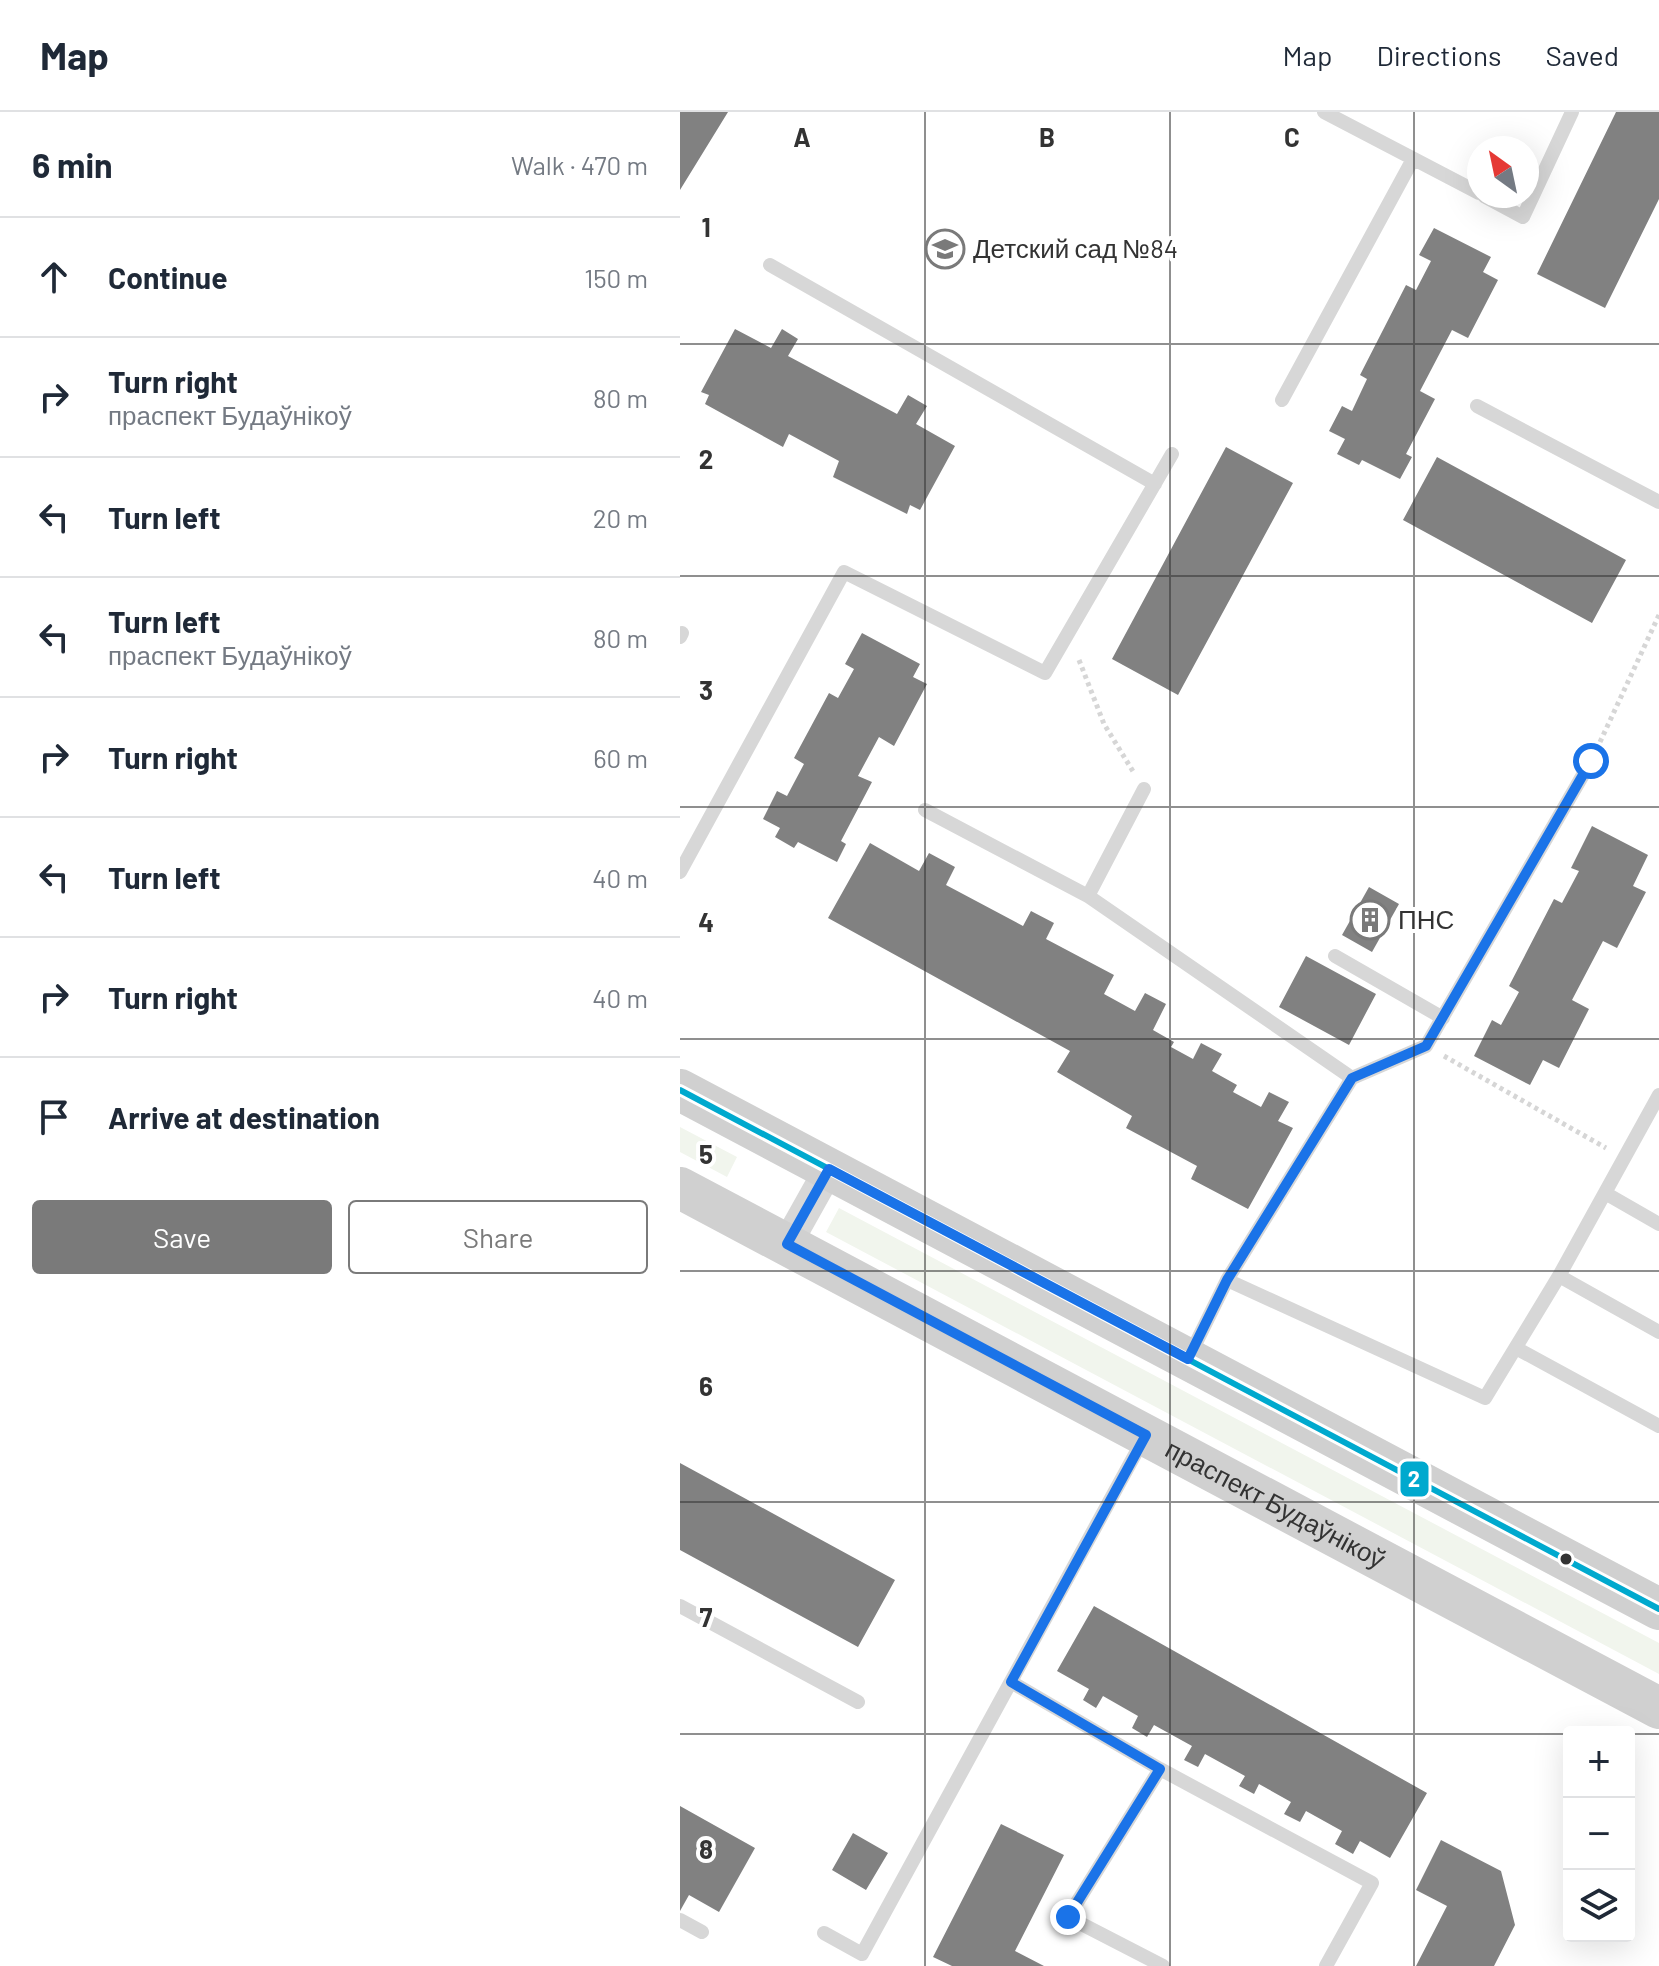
<!DOCTYPE html>
<meta charset="utf-8">
<style>
:root{--surface:#fff;--page:#f2f2f3;--text:#1f2937;--muted:#747a83;--line:#e0e1e3;--accent:#7a7a7a}
body{margin:0;font-family:Barlow,sans-serif;background:var(--page);color:var(--text)}
.controls{position:absolute;right:24px;bottom:24px;display:grid;overflow:hidden;border-radius:8px;box-shadow:0 8px 32px #0002}
.controls button{width:72px;height:72px;display:grid;place-items:center;padding:0;border:0;border-bottom:2px solid var(--line);background:var(--surface);color:var(--text);font:40px sans-serif}
.compass{position:absolute;left:787px;top:24px;width:72px;height:72px;border-radius:50%;background:var(--surface);box-shadow:0 8px 32px #0002;rotate:327deg}
.stop{position:absolute;width:24px;height:24px;margin:-18px;border:6px solid #1a73e8;border-radius:50%;background:#fff}
.stop.end{background:#1a73e8;border-color:#fff;box-shadow:0 2px 8px #0008}
.list{margin:0;padding:0;list-style:none}
h2{display:flex;justify-content:space-between;align-items:center;height:104px;margin:0;padding:0 32px;font-size:34px}
h2 small{font-size:26px;font-weight:400;color:var(--muted)}
.list li{display:grid;grid-template-columns:52px 1fr auto;gap:24px;align-items:center;box-sizing:border-box;height:120px;padding:0 32px;border-top:2px solid var(--line)}
.list b{display:block;font-size:30px;white-space:nowrap}
.list p{margin:0;font-size:26px;white-space:nowrap;color:var(--muted)}
.list em{font-size:26px;font-style:normal;color:var(--muted)}
.actions{display:flex;gap:16px;padding:24px 32px}
.actions a{flex:1;padding:18px 0;border:2px solid var(--accent);border-radius:8px;text-align:center;font-size:28px;color:var(--accent)}
.actions .main{background:var(--accent);color:#fff}
.icon{flex:none;width:44px;height:44px;fill:none;stroke:currentColor;stroke-width:2;stroke-linecap:round;stroke-linejoin:round}
.map{position:relative;flex:none;width:979px;height:1854px;overflow:hidden}
header{display:flex;align-items:center;gap:48px;box-sizing:border-box;height:112px;padding:0 40px;background:var(--surface);border-bottom:2px solid var(--line)}
header strong{font-size:38px}
nav{display:flex;gap:44px;margin-inline-start:auto;font-size:28px}
main{display:flex}
aside{flex:1;background:var(--surface)}
.map>svg:first-child{display:block}
</style>
<header>
<strong>Map</strong>
<nav><a>Map</a><a>Directions</a><a>Saved</a></nav>
</header>
<main>
<aside>
<h2>6 min<small>Walk · 470 m</small></h2>
<ul class="list">
<li><svg class="icon" aria-label="ahead" viewBox="0 0 24 24"><path d="M12 20V5M6 11l6-6 6 6"/></svg><div><b>Continue</b></div><em>150 m</em></li>
<li><svg class="icon" aria-label="right" viewBox="0 0 24 24"><path d="M7 20v-9h11M14 6l5 5-5 5"/></svg><div><b>Turn right</b><p>праспект Будаўнікоў</p></div><em>80 m</em></li>
<li><svg class="icon" aria-label="left" viewBox="0 0 24 24"><path d="M17 20v-9H6M10 6l-5 5 5 5"/></svg><div><b>Turn left</b></div><em>20 m</em></li>
<li><svg class="icon" aria-label="left" viewBox="0 0 24 24"><path d="M17 20v-9H6M10 6l-5 5 5 5"/></svg><div><b>Turn left</b><p>праспект Будаўнікоў</p></div><em>80 m</em></li>
<li><svg class="icon" aria-label="right" viewBox="0 0 24 24"><path d="M7 20v-9h11M14 6l5 5-5 5"/></svg><div><b>Turn right</b></div><em>60 m</em></li>
<li><svg class="icon" aria-label="left" viewBox="0 0 24 24"><path d="M17 20v-9H6M10 6l-5 5 5 5"/></svg><div><b>Turn left</b></div><em>40 m</em></li>
<li><svg class="icon" aria-label="right" viewBox="0 0 24 24"><path d="M7 20v-9h11M14 6l5 5-5 5"/></svg><div><b>Turn right</b></div><em>40 m</em></li>
<li><svg class="icon" aria-label="arrive" viewBox="0 0 24 24"><path d="M6 21V4h12l-3 4 3 4H6"/></svg><div><b>Arrive at destination</b></div></li>
</ul>
<div class="actions"><a class="main">Save</a><a>Share</a></div>
</aside>
<div class="map">
<svg width="979" height="1854" viewBox="0 0 979 1854">
<rect width="100%" height="100%" fill="#fff"/>
<!-- green -->
<path fill="#f1f5ed" d="M0 1015 57 1045 47 1065 0 1040Z
M159 1096 979 1531V1562L146 1120Z"/>
<!-- building -->
<path fill="#818181" d="M0 0H48L0 78Z
M936 0H979V87L925 196 857 162Z
M754 116 811 145 803 160 818 168 788 226 772 218 740 279 755 287 726 342 732 345 720 367 682 348 679 353 657 342 665 327 649 319 662 294 672 299 687 267 680 263 726 173 736 178 751 149 739 143Z
M55 217 91 236 102 217 118 227 108 244 217 302 228 283 247 294 236 312 275 334 240 398 230 393 227 402 153 365 159 349 109 322 103 335 25 292 29 283 21 280Z
M546 335 613 371 498 583 432 547Z
M757 345 946 448 912 511 723 408Z
M182 521 240 552 233 565 247 572 214 634 199 625 178 664 192 670 161 729 166 732 157 750 118 730 114 736 95 725 100 716 83 707 97 679 107 684 124 652 114 646 149 581 158 586 174 557 165 552Z
M912 714 968 743 953 774 966 780 937 836 923 829 892 888 909 897 879 956 863 948 850 973 794 944 812 908 821 913 839 880 829 874 874 787 882 791 899 759 891 756Z
M190 731 239 759 249 741 275 755 266 773 343 814 351 799 374 811 366 827 434 863 424 882 455 899 465 881 486 892 473 918 494 930 491 935 513 947 521 931 542 942 532 959 557 973 553 980 581 995 589 980 609 990 598 1009 613 1016 568 1097 511 1067 517 1054 446 1016 452 1004 377 960 390 939 148 806Z
M689 775 719 792 692 840 662 823Z
M626 844 696 882 669 933 599 895Z
M0 1351 215 1468 178 1535 0 1438Z
M414 1494 747 1681 710 1746 680 1729 673 1742 655 1732 662 1719 626 1699 620 1710 604 1702 611 1690 579 1672 574 1682 559 1674 565 1664 525 1642 518 1655 504 1648 512 1634 474 1613 467 1625 452 1616 458 1604 423 1584 416 1596 403 1588 409 1577 377 1559Z
M0 1694 75 1736 39 1800 9 1783 0 1799Z
M321 1712 384 1743 335 1839 364 1854H272L253 1845Z
M173 1721 208 1741 186 1778 152 1758Z
M761 1728 821 1759 835 1813 814 1854H736L767 1794 736 1778Z"/>
<g fill="none" stroke-linecap="round" stroke-linejoin="round">
<!-- path -->
<path stroke="#d6d6d6" stroke-width="5" stroke-dasharray="4 4" stroke-linecap="butt" d="M399 548 424 612 454 661
M920 630 979 503
M764 944 926 1036"/>
<!-- lane -->
<path stroke="#d7d7d7" stroke-width="14" d="M644 0 799 81
M804 84 843 105 892 0
M90 153 475 372
M602 288 733 47
M797 294 979 390
M0 525 2 521
M245 698 408 784 672 966
M0 760 164 460 365 561 492 342
M408 784 464 677
M655 844 763 906
M979 983 879 1164 979 1220
M925 1081 979 1112
M547 1168 805 1286 879 1164
M836 1236 979 1314
M510 1243 547 1168 672 966 746 934 911 649
M0 1494 178 1590
M331 1570 480 1657 692 1771 646 1854
M480 1657 388 1805 483 1854
M0 1808 22 1820
M144 1821 182 1842 464 1326"/>
<!-- street -->
<path stroke="#d7d7d7" stroke-width="30" d="M107 1132 149 1057"/>
<!-- secondary -->
<g stroke="#d0d0d0" stroke-width="42">
<path d="M0 978 979 1497"/>
<path id="s1" d="M0 1076 979 1596"/>
</g>
<defs>
<path id="bus-1" d="M0 978 979 1497"/>
</defs>
<!-- bus-1 casing -->
<use href="#bus-1" stroke="#fff" stroke-width="12"/>
<!-- bus-1 -->
<use href="#bus-1" stroke="#00a9ce" stroke-width="6"/>
</g>
<g fill="none" stroke-linecap="round" stroke-linejoin="round">
<!-- route -->
<path stroke="#1a73e8" stroke-width="10" d="M388 1805 480 1657 331 1570 466 1323 107 1132 149 1057 508 1247 547 1168 672 966 746 934 911 649"/>
</g>
<!-- grid -->
<path fill="none" stroke="#333" stroke-width="2" stroke-opacity="0.55" d="M245 0V1854M490 0V1854M734 0V1854M0 232H979M0 464H979M0 695H979M0 927H979M0 1159H979M0 1390H979M0 1622H889M949 1622H979"/>
<!-- icons -->
<defs>
<symbol id="school-ring" viewBox="-11 -11 22 22"><circle r="9.5" fill="#fff" stroke="#7a7a7a" stroke-width="1.5"/><path d="M0-5L7-2L0 1L-7-2ZM-4 1L0 2.5L4 1V4Q0 6-4 4Z" fill="#7a7a7a"/></symbol>
<symbol id="building-ring" viewBox="-11 -11 22 22"><circle r="9.5" fill="#fff" stroke="#7a7a7a" stroke-width="1.5"/><path d="M-4-6H4V6H1V3H-1V6H-4ZM-2.5-4.3h1.7v1.8h-1.7ZM.8-4.3h1.7v1.8H.8ZM-2.5-1h1.7V.8h-1.7ZM.8-1h1.7V.8H.8Z" fill="#7a7a7a"/></symbol>
</defs>
<g fill-rule="evenodd">
<use href="#school-ring" x="243" y="115" width="44" height="44"/>
<use href="#building-ring" x="668" y="786" width="44" height="44"/>
</g>
<!-- markers -->
<circle fill="#333" stroke="#fff" stroke-width="3" cx="886" cy="1447" r="7"/>
<g text-anchor="middle" stroke-width="8" stroke-linejoin="round" paint-order="stroke">
<!-- poi labels -->
<g font-size="26" fill="#333" stroke="#fff" text-anchor="start">
<text x="293" y="146">Детский сад №84</text>
<text x="718" y="817">ПНС</text>
</g>
<!-- street labels -->
<g font-size="26" fill="#333" stroke="#fff">
<text dy="9" stroke="none"><textPath href="#s1" startOffset="674">праспект Будаўнікоў</textPath></text>
</g>
</g>
<g font-size="26" text-anchor="middle" font-weight="bold" fill="#333" stroke="#fff" stroke-width="8" stroke-linejoin="round" paint-order="stroke">
<text x="122" y="35">A</text>
<text x="367" y="35">B</text>
<text x="612" y="35">C</text>
<text x="26" y="125">1</text>
<text x="26" y="357">2</text>
<text x="26" y="588">3</text>
<text x="26" y="820">4</text>
<text x="26" y="1052">5</text>
<text x="26" y="1284">6</text>
<text x="26" y="1515">7</text>
<text x="26" y="1747">8</text>
</g>
<rect stroke="#fff" stroke-width="3" x="719" y="1348" width="31" height="38" rx="8" fill="#00a9ce"/>
<g font-size="22" text-anchor="middle" font-weight="bold" fill="#fff">
<text x="734" y="1375">2</text>
</g>
</svg>
<div class="controls">
<button>+</button>
<button>−</button>
<button><svg class="icon" aria-label="layers" viewBox="0 0 24 24"><path d="M12 4l9 5-9 5-9-5zM3 14l9 5 9-5"/></svg></button>
</div>
<svg class="compass" viewBox="-18 -18 36 36"><path d="M0-13l5 13h-10z" fill="#e53935"/><path d="M0 13l5-13h-10z" fill="#747a83"/></svg>
<div class="stop" style="left:911px;top:649px"></div>
<div class="stop end" style="left:388px;top:1805px"></div>
</div>
</main>
